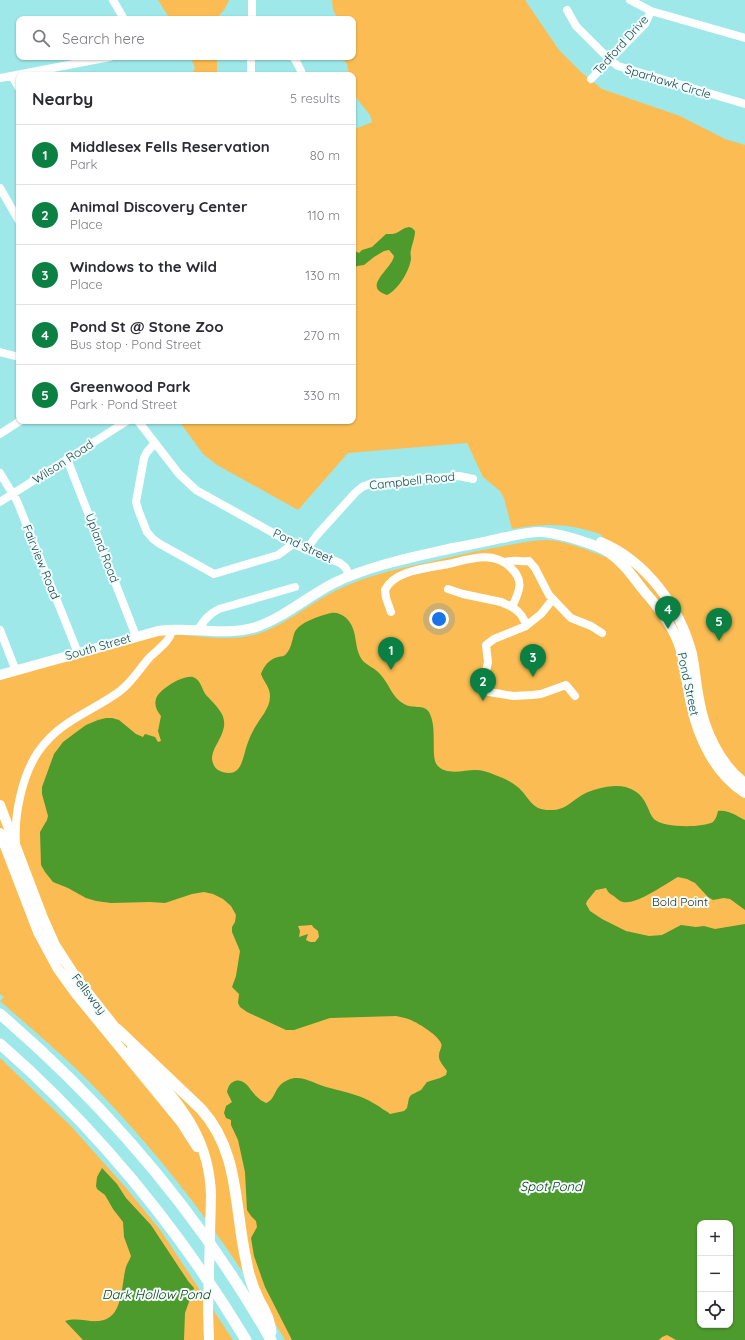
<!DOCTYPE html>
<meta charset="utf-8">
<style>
:root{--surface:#fff;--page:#f2f2f3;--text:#2b2b33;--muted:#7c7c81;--line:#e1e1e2;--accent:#0b8043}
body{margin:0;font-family:Quicksand,sans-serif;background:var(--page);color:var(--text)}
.controls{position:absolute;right:12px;bottom:12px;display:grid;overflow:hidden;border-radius:8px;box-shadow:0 1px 3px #0004}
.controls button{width:36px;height:36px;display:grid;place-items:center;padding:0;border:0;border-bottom:1px solid var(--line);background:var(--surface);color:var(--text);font:20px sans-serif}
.you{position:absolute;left:439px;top:619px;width:14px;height:14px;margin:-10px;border:3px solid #fff;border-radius:50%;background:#1a73e8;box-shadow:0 0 0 6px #1a73e833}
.badge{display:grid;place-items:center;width:26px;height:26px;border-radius:50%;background:var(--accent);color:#fff;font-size:13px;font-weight:700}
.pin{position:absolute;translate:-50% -33px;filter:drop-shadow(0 1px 2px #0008)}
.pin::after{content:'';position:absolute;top:21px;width:14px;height:12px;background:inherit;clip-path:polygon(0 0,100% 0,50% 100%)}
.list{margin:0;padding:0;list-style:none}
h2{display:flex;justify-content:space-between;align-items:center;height:52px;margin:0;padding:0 16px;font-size:17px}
h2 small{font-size:13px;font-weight:400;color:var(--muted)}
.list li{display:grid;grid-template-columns:26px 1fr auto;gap:12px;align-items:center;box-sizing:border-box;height:60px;padding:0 16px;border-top:1px solid var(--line)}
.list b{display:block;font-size:15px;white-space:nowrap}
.list p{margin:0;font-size:13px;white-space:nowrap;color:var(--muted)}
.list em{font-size:13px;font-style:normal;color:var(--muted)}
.icon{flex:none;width:22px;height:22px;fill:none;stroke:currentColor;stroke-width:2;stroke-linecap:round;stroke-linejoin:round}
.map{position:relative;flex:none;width:745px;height:1340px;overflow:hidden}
.search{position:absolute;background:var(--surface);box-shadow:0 1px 3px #0004;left:16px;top:16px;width:340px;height:44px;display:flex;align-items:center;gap:10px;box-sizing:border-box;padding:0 14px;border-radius:8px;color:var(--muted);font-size:15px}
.panel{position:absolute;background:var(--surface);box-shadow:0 1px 3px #0004;left:16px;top:72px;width:340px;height:352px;border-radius:8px}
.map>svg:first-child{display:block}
</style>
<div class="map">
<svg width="745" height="1340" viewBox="0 0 745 1340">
<rect width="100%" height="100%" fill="#9ee8ea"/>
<!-- green -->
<path fill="#fbbd53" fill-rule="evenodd" d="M158 0H229C226 8 221 16 213 19H170Z
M332 0H525L559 50 581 72 602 89 680 116 725 139 745 145V1340H285C233 1251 172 1168 100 1093 69 1060 34 1031 0 1001L4 997 0 994V680L157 635C190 632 224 644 257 634 286 625 311 602 339 589 366 576 396 569 425 563 448 558 470 552 493 548 512 545 531 539 550 540 569 542 588 550 605 557L602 535C570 523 545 523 512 529L504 498 500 491 483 477 467 443 348 453 298 510 217 465 203 454 179 421H353V130L372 122 370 115 353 94V75H349L347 64 341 57H353V19H338L333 10ZM700 1223H730V1325H700Z
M191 57H217V75H192L195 67 192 61Z
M0 1058 70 1125 127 1189 161 1231 233 1340H0Z"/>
<!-- water -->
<path fill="#4d9a2d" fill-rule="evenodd" d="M409 227 412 228 415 231C415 238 412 244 411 250 410 253 411 256 411 259 409 272 398 290 387 295 361 287 392 269 394 256L389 250 384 251 374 257 364 265 357 266 353 270V275V250L359 253 362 250 372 247 386 234C401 235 398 229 409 227Z
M331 613C336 612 341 614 345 617 360 630 352 647 363 661 368 666 375 668 380 674 389 683 392 698 404 704 412 709 424 704 429 712 438 728 430 756 437 765 446 776 464 770 475 770 482 770 489 772 495 775 504 778 512 782 519 788 531 800 532 811 552 810 564 810 570 803 579 797 589 790 605 786 616 786 631 786 642 793 647 806 649 810 651 816 654 819 663 828 702 828 713 822 716 819 717 815 718 811 727 809 737 816 745 820V910L730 899 724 898 713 900 708 897 695 883 687 879 678 877C665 884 637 905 623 902 618 901 616 897 612 895 609 893 608 892 606 888L596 890 587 901 586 904 590 911 602 919 626 931 649 936 662 935 681 925 696 927 704 926 715 929 745 924V1340H676L667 1335 662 1337 659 1340H292L265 1287 254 1256 251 1238 257 1227 256 1221 251 1216 247 1210 245 1172 238 1140 231 1125V1120L226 1118 224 1113 226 1106 232 1102 227 1092C228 1088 229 1084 233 1082 244 1076 250 1090 256 1096 259 1099 262 1101 266 1103 277 1099 273 1086 288 1080 301 1074 314 1084 326 1087 348 1093 360 1094 380 1107 383 1110 387 1111 390 1114L404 1111 407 1108 409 1098 411 1095 421 1090 427 1082 440 1078 446 1075 447 1071C444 1066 438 1061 439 1055 439 1050 443 1047 441 1043 437 1034 414 1020 405 1018 402 1017 399 1017 396 1016L330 1018 294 1030H286L247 1012 240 1007 238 1003 239 994 232 987 236 976 240 951 232 932V927L235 922 236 915 231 906 223 899 213 894 204 892 192 894 165 903 150 902 111 903 96 901 86 898 68 888 53 882 45 872 41 865 40 832 47 820 48 816 42 794V787L54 754 63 742 75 733 86 725 98 720 106 718H112L119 720 136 734 143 737 145 734 155 737 158 742 161 741 158 731 161 716C157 711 154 706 156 699 158 690 186 672 195 678 201 681 202 690 206 695 222 712 231 719 218 742 215 747 212 753 212 759 213 765 215 769 220 771 240 779 242 762 246 748 248 742 250 736 253 731 259 718 274 706 269 690 267 684 263 680 261 674 264 666 269 659 278 657 281 656 284 657 286 654 291 649 292 641 294 634 298 622 320 616 331 613ZM312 925 313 927 318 931 319 937 315 942H310L306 940 308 934 299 937 300 931 298 926ZM700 1223H730V1325H700Z
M102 1168 117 1184 126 1198 151 1225 188 1281 194 1288 185 1313 184 1340H83L65 1321C77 1317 87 1322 99 1321 124 1319 121 1284 126 1267 127 1263 130 1260 131 1256L124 1237 123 1222 113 1209 105 1195 97 1189 96 1186 97 1177Z"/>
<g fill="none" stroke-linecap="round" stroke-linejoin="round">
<!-- minor -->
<path stroke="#fff" stroke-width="8" d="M113 0 124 19
M630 0 651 11 745 38
M567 10 576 26 610 60 618 66 745 104
M252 19V0
M293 57 296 61 301 71
M251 75V57
M12 76 19 88
M0 78 110 57
M591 79 645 24 651 11
M0 188 19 221
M0 352 19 357
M138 421 179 474 196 490 293 544 340 563 345 567 350 576
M0 434 20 421
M155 443 147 452 144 458 136 502 139 512 147 532 153 539 160 544 214 574 278 555 293 544
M67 459 136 636
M0 473 17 501 78 653
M0 502 127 421
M306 550 317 535 355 493 362 487 372 483 459 476 473 479
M505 562C515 559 520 562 529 561L535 568 549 595 567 614 571 618 591 626 602 633
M448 589 463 594 501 602 512 607
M391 612 386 598 385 590C394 570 429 568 448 564 470 559 494 550 511 568 525 581 519 592 512 607 520 612 524 617 526 626L494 639 486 645 488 662 483 685 489 692 513 696 532 695 541 694 566 685 575 696
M526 626 541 614 553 599
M0 630 16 671
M198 630C204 620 209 614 219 609L295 587
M16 843C14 815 22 776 38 752 45 742 55 732 65 725 83 712 103 704 120 691 132 682 140 668 150 657 158 649 171 641 172 629"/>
<!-- major -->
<path stroke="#fff" stroke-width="10" d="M601 542C646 561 680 607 692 654 695 669 696 684 699 699 704 729 719 764 745 783
M0 675 158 631C191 626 225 637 256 627 285 617 309 595 336 582 372 565 413 557 453 548 469 545 485 542 501 538 514 536 526 532 539 532 550 532 561 535 572 538 584 542 597 545 608 552 623 562 633 577 644 591 652 600 660 610 667 621 686 648 684 674 691 704 698 738 715 774 745 793
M0 805 43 918 55 945 77 979 122 1036
M0 833 38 932 58 969 76 994 181 1122 197 1147
M132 1048C170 1097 209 1127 211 1195L208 1311 209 1340"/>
<!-- highway -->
<path stroke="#fff" stroke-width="11" d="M0 1014C108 1107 201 1216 271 1340
M117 1029 201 1109C240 1152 234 1207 246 1260 248 1272 252 1286 258 1298 260 1303 264 1308 266 1314 269 1319 270 1326 271 1332
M0 1044C97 1129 179 1229 246 1340"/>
</g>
<g text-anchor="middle" stroke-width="4" stroke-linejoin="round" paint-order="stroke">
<!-- street labels -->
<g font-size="12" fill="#1e3d3e" stroke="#effdfd">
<text transform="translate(621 45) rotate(-48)" y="4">Tedford Drive</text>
<text transform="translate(668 82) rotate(17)" y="4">Sparhawk Circle</text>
<text transform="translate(63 462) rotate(-33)" y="4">Wilson Road</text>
<text transform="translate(412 481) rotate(-6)" y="4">Campbell Road</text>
<text transform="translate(303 546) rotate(25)" y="4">Pond Street</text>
<text transform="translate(102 548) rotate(69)" y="4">Upland Road</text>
<text transform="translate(41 562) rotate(68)" y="4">Fairview Road</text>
<text transform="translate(98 647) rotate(-16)" y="4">South Street</text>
<text transform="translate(688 684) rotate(78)" y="4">Pond Street</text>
<text transform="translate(89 994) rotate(52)" y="4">Fellsway</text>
</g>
<!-- park labels -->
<g font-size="12" fill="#392c17" stroke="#effdfd">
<text x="680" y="906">Bold Point</text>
</g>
<!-- water labels -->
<g font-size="13" font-style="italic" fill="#17350b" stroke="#effdfd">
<text x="551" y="1191">Spot Pond</text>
<text x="156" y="1299">Dark Hollow Pond</text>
</g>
</g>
</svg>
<div class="controls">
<button>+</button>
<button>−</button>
<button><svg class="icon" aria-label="locate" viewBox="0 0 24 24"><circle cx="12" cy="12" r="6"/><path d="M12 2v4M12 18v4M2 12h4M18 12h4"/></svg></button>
</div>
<div class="you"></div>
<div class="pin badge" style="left:391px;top:670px">1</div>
<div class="pin badge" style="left:483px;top:701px">2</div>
<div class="pin badge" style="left:533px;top:677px">3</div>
<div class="pin badge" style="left:668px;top:629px">4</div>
<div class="pin badge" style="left:719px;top:641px">5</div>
<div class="search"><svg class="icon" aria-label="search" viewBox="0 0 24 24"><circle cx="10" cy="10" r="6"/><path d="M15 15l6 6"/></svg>Search here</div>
<section class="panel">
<h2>Nearby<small>5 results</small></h2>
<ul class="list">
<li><span class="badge">1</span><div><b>Middlesex Fells Reservation</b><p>Park</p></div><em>80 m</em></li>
<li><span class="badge">2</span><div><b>Animal Discovery Center</b><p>Place</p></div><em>110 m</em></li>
<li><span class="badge">3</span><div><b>Windows to the Wild</b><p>Place</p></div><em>130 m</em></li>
<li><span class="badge">4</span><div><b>Pond St @ Stone Zoo</b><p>Bus stop · Pond Street</p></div><em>270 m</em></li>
<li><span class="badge">5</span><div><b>Greenwood Park</b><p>Park · Pond Street</p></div><em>330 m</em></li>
</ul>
</section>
</div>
